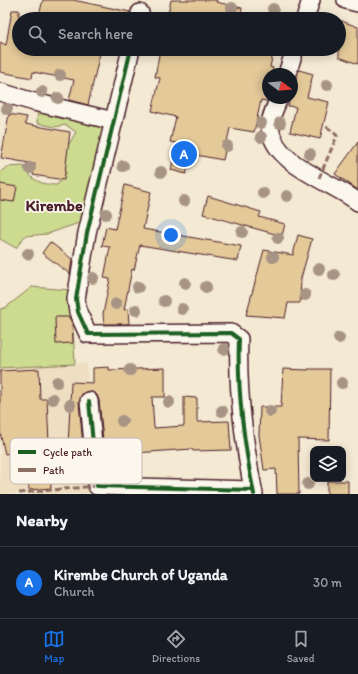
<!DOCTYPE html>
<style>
:root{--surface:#171b24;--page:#20242c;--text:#f1f3f6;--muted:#9ea1a6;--line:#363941;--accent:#1a73e8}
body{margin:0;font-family:Itim,sans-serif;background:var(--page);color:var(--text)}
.controls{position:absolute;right:12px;bottom:12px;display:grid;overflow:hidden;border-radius:8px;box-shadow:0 2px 10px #0003}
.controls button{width:36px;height:36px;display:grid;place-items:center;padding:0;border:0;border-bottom:1px solid var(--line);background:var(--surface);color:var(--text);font:20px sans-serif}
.compass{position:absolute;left:262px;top:68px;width:36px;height:36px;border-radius:50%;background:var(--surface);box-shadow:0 2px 10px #0003;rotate:106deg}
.you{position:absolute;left:171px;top:235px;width:14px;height:14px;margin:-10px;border:3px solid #fff;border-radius:50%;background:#1a73e8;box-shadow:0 0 0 6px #1a73e833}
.badge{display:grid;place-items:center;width:26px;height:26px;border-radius:50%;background:var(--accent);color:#fff;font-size:13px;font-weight:700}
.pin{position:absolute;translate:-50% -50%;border:2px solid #fff;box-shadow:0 1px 4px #0006}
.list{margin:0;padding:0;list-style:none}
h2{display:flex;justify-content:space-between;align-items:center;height:52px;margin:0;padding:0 16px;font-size:17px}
h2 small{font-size:13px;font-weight:400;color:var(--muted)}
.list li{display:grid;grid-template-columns:26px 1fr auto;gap:12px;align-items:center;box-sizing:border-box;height:72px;padding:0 16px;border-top:1px solid var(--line)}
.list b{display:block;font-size:15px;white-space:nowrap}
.list p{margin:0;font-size:13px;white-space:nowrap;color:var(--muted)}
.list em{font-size:13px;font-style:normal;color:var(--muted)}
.icon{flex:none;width:22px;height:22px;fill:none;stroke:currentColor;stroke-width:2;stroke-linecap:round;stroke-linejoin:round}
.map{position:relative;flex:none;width:358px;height:494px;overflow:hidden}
.search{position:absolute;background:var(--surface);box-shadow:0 2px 10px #0003;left:12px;right:12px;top:12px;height:44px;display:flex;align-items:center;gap:10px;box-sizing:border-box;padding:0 14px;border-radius:22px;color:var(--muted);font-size:15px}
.sheet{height:124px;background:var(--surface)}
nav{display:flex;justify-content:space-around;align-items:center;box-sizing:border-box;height:56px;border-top:1px solid var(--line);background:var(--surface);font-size:11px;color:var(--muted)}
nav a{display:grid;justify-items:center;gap:2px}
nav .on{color:var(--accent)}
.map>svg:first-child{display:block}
</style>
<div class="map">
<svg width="358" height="494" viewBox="0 0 358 494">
<rect width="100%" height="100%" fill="#f4e9d3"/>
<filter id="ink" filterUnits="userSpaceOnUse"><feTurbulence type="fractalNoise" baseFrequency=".025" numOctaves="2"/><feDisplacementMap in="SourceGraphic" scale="8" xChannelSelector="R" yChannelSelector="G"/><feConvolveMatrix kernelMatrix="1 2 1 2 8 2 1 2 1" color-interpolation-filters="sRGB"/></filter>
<g filter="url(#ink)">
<!-- built -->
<path fill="#efdfc2" d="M87 363 92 494H0V368Z"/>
<!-- green -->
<path fill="#ccdb8f" stroke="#8b7d5d" d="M38 108 80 111 113 133 82 222 47 234 25 236 16 248 0 239V200L3 197 0 192V172L7 167 23 166C31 180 41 185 57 185L66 173 61 158 76 132 66 125 54 127 37 123Z
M32 287 71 290 75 364 0 368V309L5 308Z"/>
<!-- building -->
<path fill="#e4c999" stroke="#4a1f2b" d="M43 0H73L130 12 129 19H69L56 16V19H38Z
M171 0H217L216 2 242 8 240 19H167Z
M12 10H19V49H83L100 53 88 105 69 100 74 80 33 72 32 78 0 72V42L6 45Z
M339 20 358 27V64L339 57Z
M160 49H274L270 67 273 68 272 74H268V98L267 101 261 100 254 132 230 128 223 160 191 154 186 174 171 170 177 143 170 142 176 117 152 111 160 78 155 77Z
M299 70 313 74 307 97 329 102 320 139 290 132 296 107 288 106 290 98H292V90Z
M9 114 27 117 25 124 70 132 64 180 33 175 35 164 1 158Z
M358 142V190L335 174Z
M0 184 17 187 14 202 0 200Z
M125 185 151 192 143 229 241 246 238 261 140 245 134 270 132 269 124 310 128 309 129 324H104L103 314 110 279 104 278 110 247 102 246 106 227 115 229Z
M208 196 261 212 259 217 285 224 282 236 203 214Z
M298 235 312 239 301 278 300 303H288L285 318 246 315 264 250 293 255Z
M50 242 72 259 70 274 42 253Z
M55 317H69L72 323 73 343 56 344Z
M109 367V370L165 368V397H152L154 428 184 426V397L197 398V422L229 421 231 450 193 451 192 449 135 453V450H104L99 400 97 395 88 391 83 393 79 402 83 446 68 448 71 382 93 383V368Z
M39 369 40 399H47L51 488 29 490 26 450 5 454 0 432V371Z
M283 369 308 370V369H330L329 440 298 439 299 494H277L276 469 264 470 259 435 260 407H281Z
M327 481H348V494H327Z"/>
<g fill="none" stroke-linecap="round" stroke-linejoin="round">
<defs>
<path id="minor" d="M346 0 358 3
M139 19 140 13
M305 19 311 0
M131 49 87 233 76 299 78 312 88 334 231 333 239 339C237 390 244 444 254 494
M287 74 295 49
M0 92 34 102 114 121
M279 98C276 106 269 119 270 127 273 165 331 181 358 202
M89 401 97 486 253 490"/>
</defs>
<!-- minor casing -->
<use href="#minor" stroke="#4a1f2b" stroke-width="20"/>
<!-- minor -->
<use href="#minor" stroke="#fbf7ec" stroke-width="17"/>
<!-- quiet -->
<path stroke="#8d6e63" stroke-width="3" stroke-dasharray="6 3" stroke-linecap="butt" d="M319 178 337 136 334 132 325 126
M19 493 97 486"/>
<defs>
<path id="cycleway" d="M131 49 87 233 76 299 78 312 88 334 231 333 239 339C237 390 244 444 254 494
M89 401 97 486 253 490"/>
</defs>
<!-- cycleway casing -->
<use href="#cycleway" stroke="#fbf7ec" stroke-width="6"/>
<!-- cycleway -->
<use href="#cycleway" stroke="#1b5e20" stroke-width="4"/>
</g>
<!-- trees -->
<g fill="#a89484">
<circle cx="232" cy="8" r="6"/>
<circle cx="273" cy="9" r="6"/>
<circle cx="60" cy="75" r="6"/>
<circle cx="327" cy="85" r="6"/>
<circle cx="42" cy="92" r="6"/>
<circle cx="58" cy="98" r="6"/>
<circle cx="7" cy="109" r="6"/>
<circle cx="261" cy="123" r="6"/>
<circle cx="280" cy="123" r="6"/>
<circle cx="261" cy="137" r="6"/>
<circle cx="227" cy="146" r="6"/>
<circle cx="310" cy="154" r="6"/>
<circle cx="123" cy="166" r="6"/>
<circle cx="30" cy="168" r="6"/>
<circle cx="161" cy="172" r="6"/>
<circle cx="263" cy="193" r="6"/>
<circle cx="287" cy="196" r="6"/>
<circle cx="184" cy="201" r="6"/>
<circle cx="106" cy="214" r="6"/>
<circle cx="242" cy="232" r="6"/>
<circle cx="278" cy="238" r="6"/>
<circle cx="28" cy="254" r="6"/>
<circle cx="273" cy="257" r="6"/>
<circle cx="319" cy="269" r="6"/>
<circle cx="334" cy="275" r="6"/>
<circle cx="93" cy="278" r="6"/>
<circle cx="185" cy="283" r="6"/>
<circle cx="138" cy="287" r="6"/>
<circle cx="206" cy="287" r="6"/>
<circle cx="305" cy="295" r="6"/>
<circle cx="164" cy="301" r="6"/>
<circle cx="116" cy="304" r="6"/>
<circle cx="182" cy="309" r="6"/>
<circle cx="136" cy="310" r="6"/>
<circle cx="339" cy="338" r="6"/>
<circle cx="224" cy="349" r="6"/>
<circle cx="130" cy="370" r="6"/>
<circle cx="57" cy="382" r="6"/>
<circle cx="342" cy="383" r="6"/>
<circle cx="53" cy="399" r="6"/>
<circle cx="169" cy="402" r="6"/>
<circle cx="70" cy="405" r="6"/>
<circle cx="222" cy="411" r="6"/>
<circle cx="270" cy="411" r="6"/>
<circle cx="122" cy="421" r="6"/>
<circle cx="308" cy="484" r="6"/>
</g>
</g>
<g text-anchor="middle" stroke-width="3.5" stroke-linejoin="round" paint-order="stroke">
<!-- district labels -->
<g font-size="16" font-weight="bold" fill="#4a1f2b" stroke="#fbf7ec">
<text x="54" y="211">Kirembe</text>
</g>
</g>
<!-- legend -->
<rect x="10" y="438" width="132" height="46" rx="6" fill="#fbf7ec" stroke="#c6b6b2" stroke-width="1"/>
<rect x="18" y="450" width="18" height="4" fill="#1b5e20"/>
<rect x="18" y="468" width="18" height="4" fill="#8d6e63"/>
<g font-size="11" fill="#4a1f2b">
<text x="43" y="456">Cycle path</text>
<text x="43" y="474">Path</text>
</g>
</svg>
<div class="controls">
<button><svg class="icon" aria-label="layers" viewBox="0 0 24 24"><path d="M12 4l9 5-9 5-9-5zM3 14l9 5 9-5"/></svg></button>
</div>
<svg class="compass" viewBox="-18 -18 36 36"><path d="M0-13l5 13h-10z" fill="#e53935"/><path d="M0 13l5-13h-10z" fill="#9ea1a6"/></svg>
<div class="you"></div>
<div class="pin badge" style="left:184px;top:154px">A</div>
<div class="search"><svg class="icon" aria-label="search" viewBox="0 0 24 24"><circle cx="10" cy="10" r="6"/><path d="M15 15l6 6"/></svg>Search here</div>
</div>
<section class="sheet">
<h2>Nearby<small></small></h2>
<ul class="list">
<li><span class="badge">A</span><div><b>Kirembe Church of Uganda</b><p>Church</p></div><em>30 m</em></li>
</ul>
</section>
<nav>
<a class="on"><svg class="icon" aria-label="map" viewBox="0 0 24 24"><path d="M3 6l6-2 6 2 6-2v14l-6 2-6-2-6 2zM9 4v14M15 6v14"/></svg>Map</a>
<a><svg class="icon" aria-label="directions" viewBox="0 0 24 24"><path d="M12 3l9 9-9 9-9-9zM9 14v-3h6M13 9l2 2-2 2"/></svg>Directions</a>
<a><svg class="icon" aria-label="saved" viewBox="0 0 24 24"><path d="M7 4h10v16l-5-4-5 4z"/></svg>Saved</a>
</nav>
